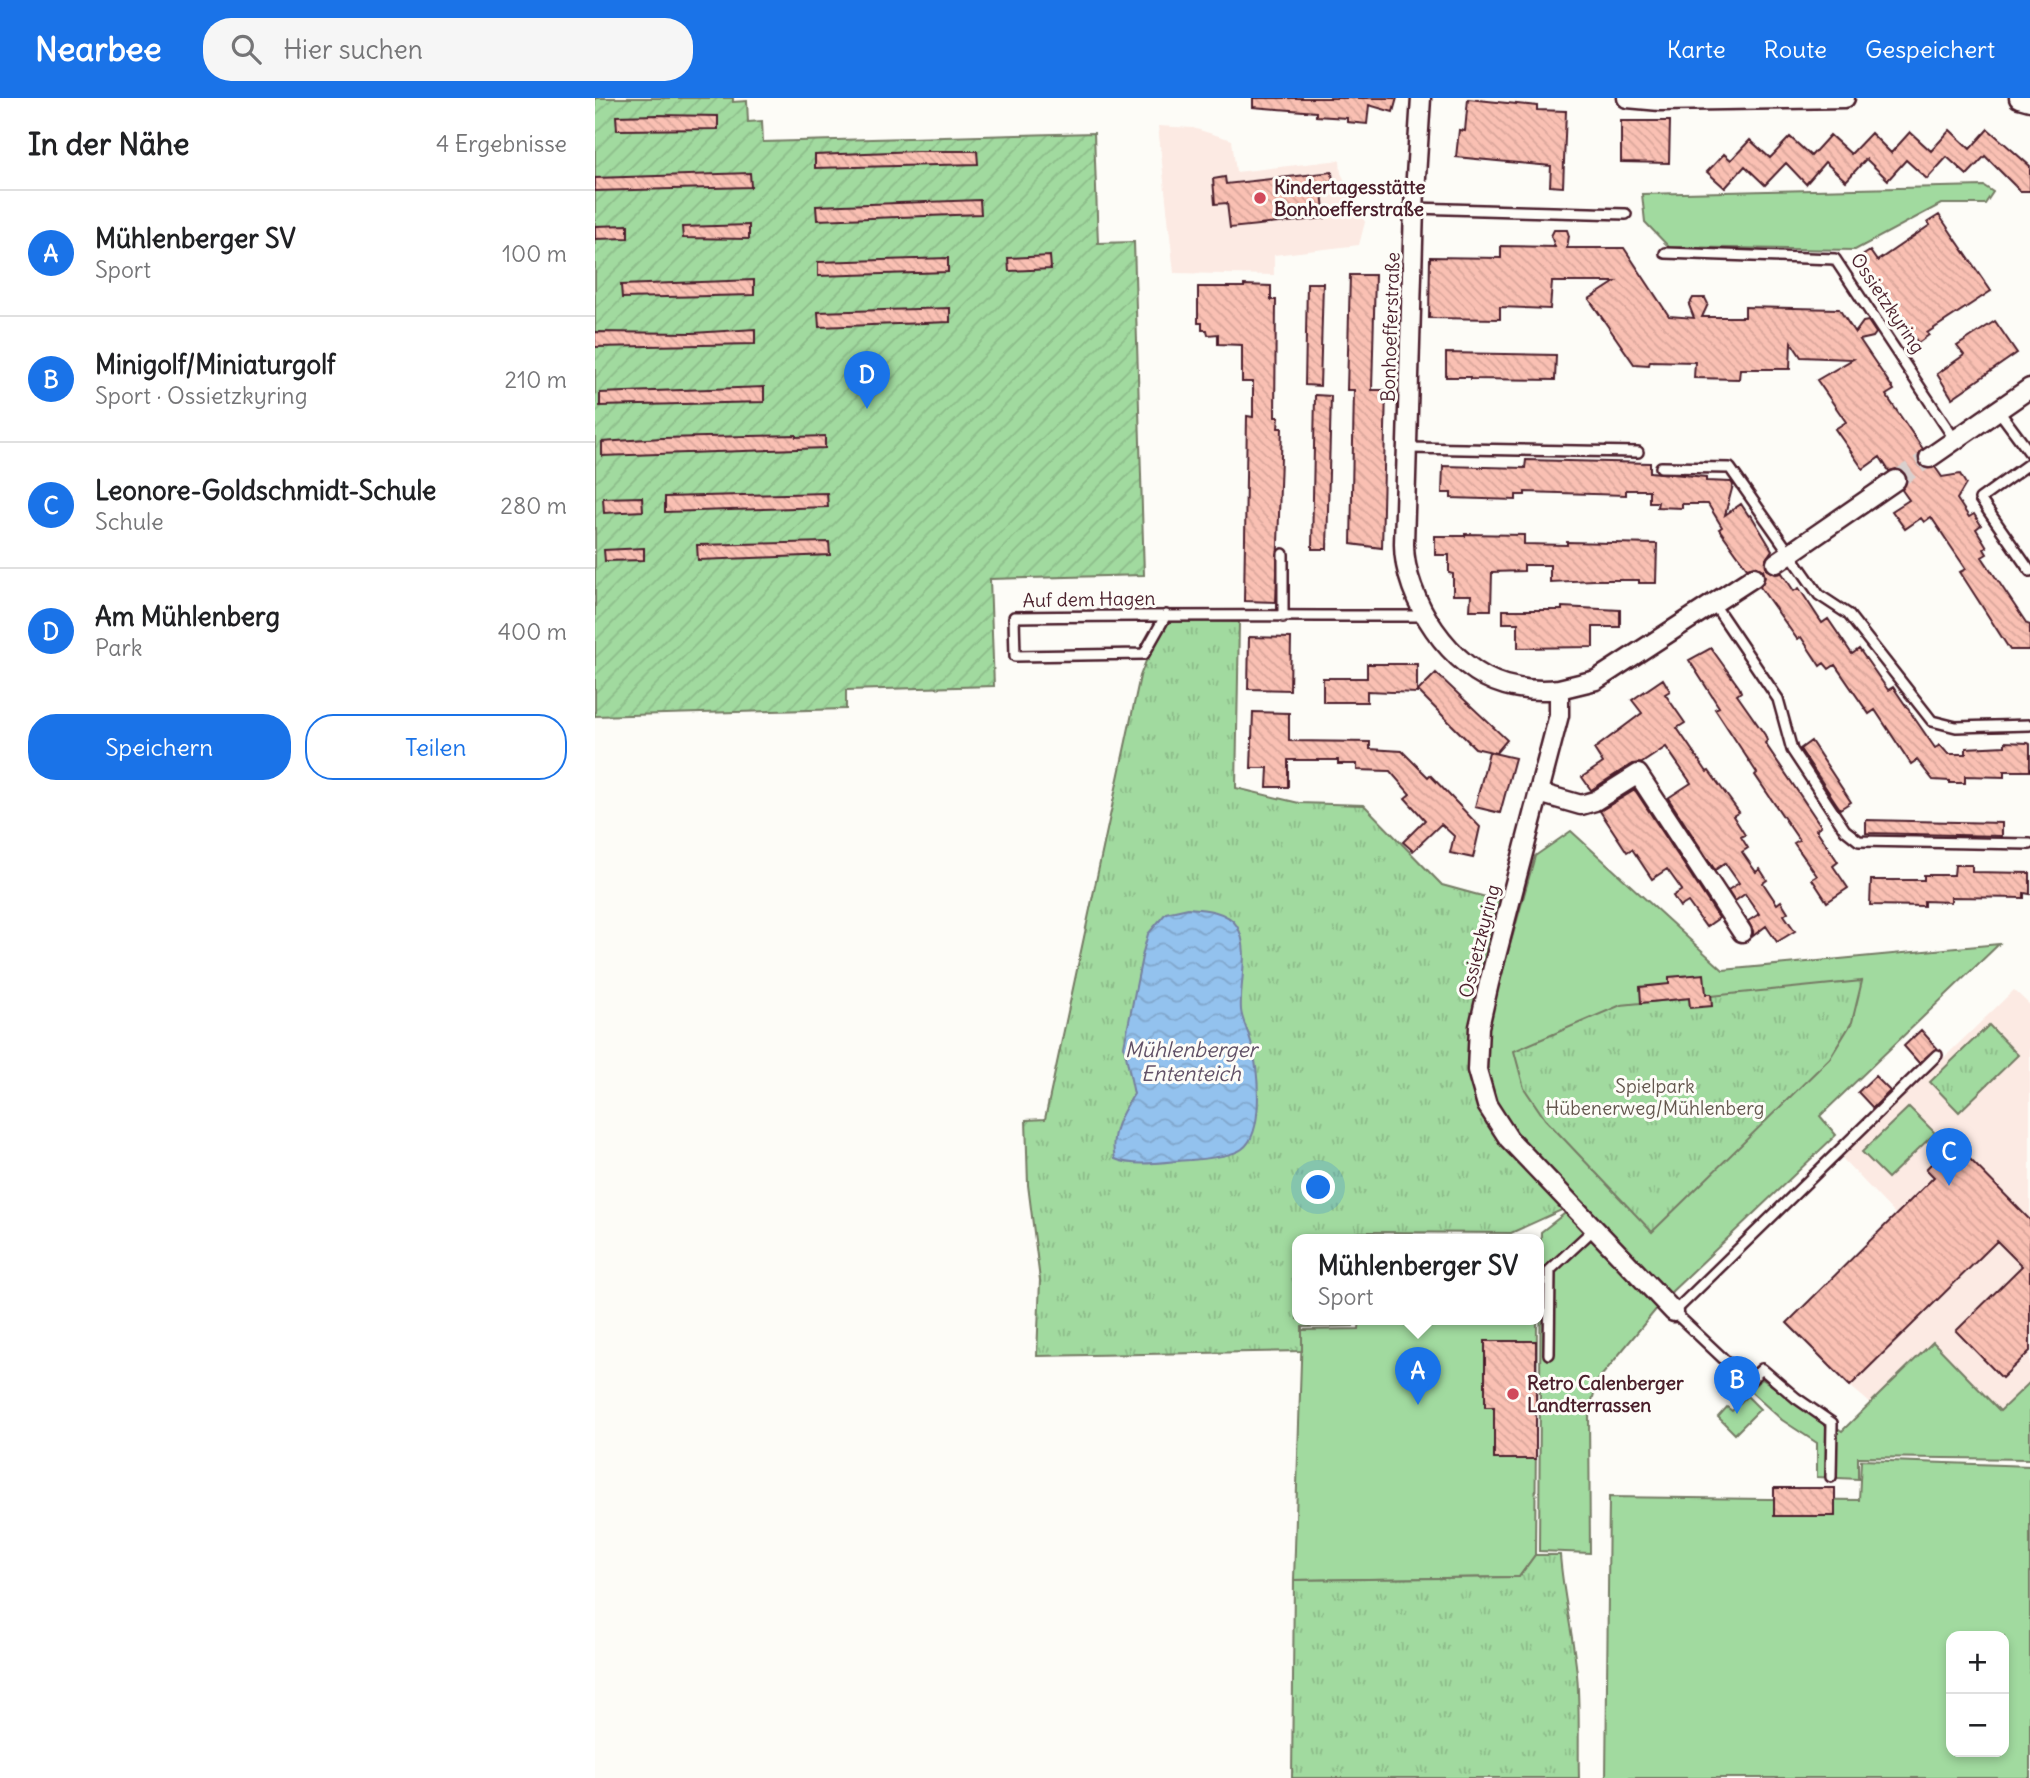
<!DOCTYPE html>
<html lang="de">
<meta charset="utf-8">
<style>
:root{--surface:#fff;--page:#f6f6f6;--text:#202124;--muted:#757577;--line:#e0e0e0;--accent:#1a73e8}
body{margin:0;font-family:Delius,sans-serif;background:var(--page);color:var(--text)}
.controls{position:absolute;right:21px;bottom:21px;display:grid;overflow:hidden;border-radius:14px;box-shadow:0 4px 10px #0003}
.controls button{width:63px;height:63px;display:grid;place-items:center;padding:0;border:0;border-bottom:2px solid var(--line);background:var(--surface);color:var(--text);font:35px sans-serif}
.you{position:absolute;left:724px;top:1090px;width:24px;height:24px;margin:-18px;border:5px solid #fff;border-radius:50%;background:#1a73e8;box-shadow:0 0 0 10px #1a73e833}
.badge{display:grid;place-items:center;width:46px;height:46px;border-radius:50%;background:var(--accent);color:#fff;font-size:23px;font-weight:700}
.pin{position:absolute;translate:-50% -58px;filter:drop-shadow(0 2px 4px #0008)}
.pin::after{content:'';position:absolute;top:37px;width:24px;height:21px;background:inherit;clip-path:polygon(0 0,100% 0,50% 100%)}
.popup{position:absolute;left:697px;top:1136px;width:252px;height:91px;box-sizing:border-box;display:grid;place-content:center;border-radius:14px;background:var(--surface);filter:drop-shadow(0 2px 5px #0005);font-size:23px;white-space:nowrap;color:var(--muted)}
.popup b{font-size:26px;color:var(--text)}
.popup::after{content:'';position:absolute;left:50%;top:100%;margin-left:-14px;border:14px solid transparent;border-top-color:var(--surface)}
.list{margin:0;padding:0;list-style:none}
h2{display:flex;justify-content:space-between;align-items:center;height:91px;margin:0;padding:0 28px;font-size:30px}
h2 small{font-size:23px;font-weight:400;color:var(--muted)}
.list li{display:grid;grid-template-columns:46px 1fr auto;gap:21px;align-items:center;box-sizing:border-box;height:126px;padding:0 28px;border-top:2px solid var(--line)}
.list b{display:block;font-size:26px;white-space:nowrap}
.list p{margin:0;font-size:23px;white-space:nowrap;color:var(--muted)}
.list em{font-size:23px;font-style:normal;color:var(--muted)}
.actions{display:flex;gap:14px;padding:21px 28px}
.actions a{flex:1;padding:16px 0;border:2px solid var(--accent);border-radius:28px;text-align:center;font-size:24px;color:var(--accent)}
.actions .main{background:var(--accent);color:#fff}
.icon{flex:none;width:38px;height:38px;fill:none;stroke:currentColor;stroke-width:2;stroke-linecap:round;stroke-linejoin:round}
.map{position:relative;flex:none;width:1435px;height:1680px;overflow:hidden}
header{display:flex;align-items:center;gap:42px;box-sizing:border-box;height:98px;padding:0 35px;background:var(--accent);color:#fff}
header strong{font-size:33px}
nav{display:flex;gap:38px;margin-inline-start:auto;font-size:24px}
.search{width:490px;height:63px;background:var(--page);display:flex;align-items:center;gap:18px;box-sizing:border-box;padding:0 24px;border-radius:28px;color:var(--muted);font-size:26px}
main{display:flex}
aside{flex:1;background:var(--surface)}
.map>svg:first-child{display:block}
</style>
<header>
<strong>Nearbee</strong>
<div class="search"><svg class="icon" aria-label="search" viewBox="0 0 24 24"><circle cx="10" cy="10" r="6"/><path d="M15 15l6 6"/></svg>Hier suchen</div>
<nav><a>Karte</a><a>Route</a><a>Gespeichert</a></nav>
</header>
<main>
<aside>
<h2>In der Nähe<small>4 Ergebnisse</small></h2>
<ul class="list">
<li><span class="badge">A</span><div><b>Mühlenberger SV</b><p>Sport</p></div><em>100 m</em></li>
<li><span class="badge">B</span><div><b>Minigolf/Miniaturgolf</b><p>Sport · Ossietzkyring</p></div><em>210 m</em></li>
<li><span class="badge">C</span><div><b>Leonore-Goldschmidt-Schule</b><p>Schule</p></div><em>280 m</em></li>
<li><span class="badge">D</span><div><b>Am Mühlenberg</b><p>Park</p></div><em>400 m</em></li>
</ul>
<div class="actions"><a class="main">Speichern</a><a>Teilen</a></div>
</aside>
<div class="map">
<svg width="1435" height="1680" viewBox="0 0 1435 1680">
<defs>
<pattern id="park-tufts" width="24" height="20" patternUnits="userSpaceOnUse" patternTransform="scale(1.75)"><rect width="24" height="20" fill="#a1da9f"/><path d="M3 7l-1-3M5 7V3M7 7l1-3M15 17l-1-3M17 17v-4M19 17l1-3" fill="none" stroke="#8cbb89"/></pattern>
<pattern id="garden-furrows" width="10" height="10" patternUnits="userSpaceOnUse" patternTransform="scale(1.75)"><rect width="10" height="10" fill="#a1da9f"/><path d="M-1 1l2-2M0 10L10 0M9 11l2-2" fill="none" stroke="#8cbb89"/></pattern>
<pattern id="water-waves" width="16" height="10" patternUnits="userSpaceOnUse" patternTransform="scale(1.75)"><rect width="16" height="10" fill="#93c2ee"/><path d="M0 5q4-4 8 0t8 0" fill="none" stroke="#80a6cc"/></pattern>
<pattern id="building-back-hatch" width="6" height="6" patternUnits="userSpaceOnUse" patternTransform="scale(1.75)"><rect width="6" height="6" fill="#fac0b3"/><path d="M-1 5l2 2M0 0l6 6M5-1l2 2" fill="none" stroke="#d8a59a"/></pattern>
</defs>
<rect width="100%" height="100%" fill="#fdfcf7"/>
<filter id="ink" filterUnits="userSpaceOnUse"><feTurbulence type="fractalNoise" baseFrequency=".0143" numOctaves="2"/><feDisplacementMap in="SourceGraphic" scale="14" xChannelSelector="R" yChannelSelector="G"/><feConvolveMatrix kernelMatrix="1 2 1 2 8 2 1 2 1" color-interpolation-filters="sRGB"/></filter>
<g filter="url(#ink)">
<!-- built -->
<path fill="#fceae3" d="M563 28 598 30 637 42 641 74 745 62 746 75 770 124 764 147 679 157V177L579 175Z
M1419 892 1435 907V1284L1405 1313 1338 1244 1275 1305 1255 1288 1192 1225 1301 1117 1246 1059Z"/>
<!-- grass -->
<path fill="#a1da9f" stroke="#767c65" stroke-width="2" fill-rule="evenodd" d="M1389 88 1398 94 1390 106H1346L1260 152 1074 149 1050 124 1047 96Z
M976 733 1128 872 1404 846 1225 1018 1241 1037 1072 1198 1003 1282 994 1313 995 1455 944 1453 946 1134 983 1105 912 1026 895 992 889 949 899 904 940 758Z
M1314 1009 1340 1035 1293 1080 1267 1054Z
M765 1221H942L940 1457 924 1479 699 1482 707 1232 764 1231Z
M1338 1244 1405 1313 1435 1284V1361L1263 1359V1381L1222 1379V1345L1187 1322 1154 1292 1167 1281 1247 1333Z
M1152 1298 1165 1311 1140 1336 1123 1319 1132 1309 1137 1313Z
M1266 1362 1435 1368V1680H1011L1014 1399 1264 1402ZM1356 1538H1409V1654H1356Z"/>
<!-- park -->
<path fill="url(#park-tufts)" stroke="#767c65" stroke-width="2" d="M575 522 644 524 641 690 704 705 769 707 847 787 909 804 876 928 874 950 878 993 896 1030 969 1111 916 1135 764 1134 763 1141H702V1221H758V1228L707 1229V1253L442 1258 445 1182 433 1087 431 1022 450 1021 545 578 551 563Z
M1267 883 1257 924 1235 960 1057 1134 950 1021 929 990 919 953 1026 907Z
M1394 927 1423 957 1364 1014 1335 984Z
M940 1457H965C968 1497 978 1536 982 1576 985 1610 983 1646 984 1680H697L699 1482 924 1479Z"/>
<!-- garden -->
<path fill="url(#garden-furrows)" stroke="#767c65" stroke-width="2" d="M0 0H138V4L152 3 153 24 167 23 168 44 499 35 503 145 539 144 549 477 395 481 399 588 251 592V611L0 618Z"/>
<!-- water -->
<path fill="url(#water-waves)" stroke="#7681a0" stroke-width="2" d="M593 810C609 811 633 813 642 828 656 852 644 885 646 912 647 924 655 936 657 948 663 972 670 1035 647 1051 636 1059 608 1061 595 1062 573 1063 541 1070 520 1061 514 1036 526 1016 539 996L529 948 548 854 553 836 571 815Z"/>
<!-- building -->
<path fill="url(#building-back-hatch)" stroke="#4a1f2b" stroke-width="2" d="M658 0H802L798 14 774 7 772 26 752 24V20L721 18V14L658 9Z
M873 1 942 8V12L971 13 968 89 955 88 956 68 861 59 864 32 870 33Z
M62 17 123 18V31L22 32 21 18Z
M1026 23H1075L1074 65 1026 64Z
M1393 31 1435 68V93H1425L1390 58 1372 77 1352 59 1332 81 1311 62 1293 82 1271 61 1251 83 1230 64 1211 86 1191 65 1170 87 1150 68 1130 90 1112 74 1129 56 1136 62 1155 42 1175 60 1195 39 1216 58 1235 37 1256 56 1276 35 1296 55 1315 34 1336 53 1355 32 1375 51Z
M322 53H382L383 66 220 70V57Z
M737 74 738 87 730 88 731 94H727L730 120 635 130 632 105 620 106 618 81 630 79 631 86Z
M155 75 156 89 0 93V80Z
M385 102 386 116 222 122 221 108Z
M1344 117 1396 193 1332 235 1334 237 1323 245 1264 160 1275 153 1282 163 1335 127 1333 124Z
M33 127V140L0 141V128Z
M154 127V141L88 140 87 129Z
M959 132H972L974 138 972 150H1029L1074 218 1099 220 1094 207 1098 200H1110L1113 206 1107 219H1150V209L1244 211 1260 235 1268 224 1273 223 1281 235 1278 239 1265 242 1299 292 1291 297 1328 351 1324 356V366L1330 370 1340 369 1347 379 1365 376 1371 386 1362 401 1374 419 1379 416 1386 427 1381 431 1392 449 1389 451 1392 456 1387 459 1432 526 1435 527V552H1415L1365 474 1371 471 1336 419 1329 424 1326 420 1310 431 1297 413 1314 402 1307 392 1312 382 1310 375 1301 371 1294 373 1285 359 1268 371 1240 331 1251 324 1222 282 1258 261 1206 259 1196 244 1195 271H1145L1144 281 1099 280 1100 264 1055 263 1054 267 1039 266 994 201 1020 184H957L955 211 905 209V221L834 220 835 159 906 160V148L960 149 956 138Z
M455 158 456 171 414 173 413 160Z
M353 160V174L223 178V164Z
M755 177H780L777 292H791L787 450 756 446 759 292H752Z
M159 182V197L27 200 26 187Z
M712 185H728L725 288 710 287Z
M649 187 676 188V202H681L680 319H684L683 330H687L681 504 649 503 652 318 658 319V284H647V247L623 246V236L613 237 612 232H607V225H603V189H649Z
M355 210V224L224 229 223 214Z
M1400 223 1422 255 1357 300 1342 276 1369 257 1362 248Z
M160 231V246L0 249V234L98 235Z
M851 255 961 257 960 282 875 281V279H851Z
M169 289V304L5 308V295Z
M720 297 736 298 732 451H717Z
M201 337V339L230 338V350L7 358V344L67 340Z
M931 362 1055 365V374L1111 379V383L1136 384 1138 387 1130 417 1146 406 1154 418 1156 417 1177 452 1171 461 1172 472 1181 476 1187 475 1199 493 1204 490 1227 525 1233 521 1257 556 1264 551 1293 592 1298 589 1340 650 1345 647 1353 656H1371V650L1410 648V644L1433 645 1435 646V673H1409V679L1370 678V685H1355V683L1338 682 1322 662 1316 666 1280 612 1274 616 1240 567 1234 571 1229 565 1225 568 1206 539 1202 541 1165 489 1170 479 1168 472 1159 468 1152 470 1124 431 1127 429 1113 406H1087V410L1062 409 1063 404H1054V392H1031V397L930 394V397H921V402L856 400V395H847L848 368 930 370Z
M232 395 233 409 70 414V399Z
M47 399 48 413 9 415 8 400Z
M870 436 929 437V446L972 447V444L1062 446 1061 485H1044V482H999L955 484V467H929V473L897 474 896 512H875L876 497H858V476L854 475V457H840V438H870Z
M234 444 235 457 103 462 102 447Z
M49 450V462L10 463 9 452Z
M967 509 1025 512V529H998V549L923 550V525H908V512H967Z
M654 539 696 540 695 592 653 591Z
M1116 550 1144 589 1146 594 1142 597 1170 637 1172 643 1170 645 1226 728 1221 731 1243 764 1238 768 1253 790 1232 804 1217 781 1222 778 1199 745 1204 742 1160 677 1162 675 1120 611 1124 609 1094 562Z
M772 566H822V595L772 593V604H728V580H772Z
M841 575 912 642 901 655 880 650 823 593Z
M1068 581 1075 593 1070 596 1090 625 1082 630 1112 674 1114 673 1144 714 1138 718 1150 737 1146 739 1153 750 1147 754 1161 774 1165 771 1172 782 1168 785 1182 806 1186 803 1193 814 1189 817 1200 833 1182 844 1171 828 1158 838V833L1153 823 1164 816 1150 796 1140 803 1133 792 1144 785 1130 765 1120 772 1073 700 1096 685 1071 649 1047 665 1037 666 996 692 987 679 1008 665 999 651 1047 615 1037 602Z
M658 614 694 615V643L775 644V651L807 653 833 679 835 677 885 729 878 760 855 755 859 738 846 726 818 753 808 744 830 722 810 700 815 696 795 673 762 672V666H743V662H693V689H672L673 670H656Z
M1216 643 1256 704 1245 711 1205 651Z
M894 654 920 660 905 715 880 709Z
M1040 692 1124 820 1111 829 1093 804 1085 809 1078 798 1087 792 1072 771 1057 781 1037 751 1032 754 1005 713Z
M1271 722 1407 725V738L1271 735Z
M1360 767H1377V774L1435 775V796L1429 795V800L1356 799V804L1329 803V808L1275 807 1276 782H1329V777H1359Z
M1109 876 1111 896H1116L1117 908 1095 910 1094 900 1046 905 1045 889 1074 886V879Z
M1326 932 1342 950 1324 965 1309 948Z
M1280 978 1295 993 1278 1010 1263 994Z
M1358 1044 1435 1122V1253L1407 1280 1361 1233 1427 1168 1402 1143 1255 1288 1192 1225 1339 1079 1331 1071Z
M890 1243H941V1361H899V1309H890Z
M1179 1390H1240V1418H1179Z"/>
<g fill="none" stroke-linecap="round" stroke-linejoin="round">
<!-- minor-tunnel -->
<path stroke="#d9d0ce" stroke-width="18" stroke-dasharray="18 9" stroke-linecap="butt" d="M1301 382 1334 360"/>
<defs>
<path id="service" d="M819 110 1031 116
M1070 155 1240 161 1360 342
M1403 312 1435 355
M813 350 1043 354
M1435 365 1385 401 1435 473
M1066 369 1135 370 1224 497 1253 516 1337 623 1361 629 1435 627
M1118 505 1183 601 1197 652 1250 732 1264 743 1435 746
M571 517 549 556 420 558 419 519C556 517 693 518 830 518
M688 519V456
M954 1256 955 1172 999 1131
M1236 1379 1237 1325 1201 1300 1167 1271 1153 1284 1079 1214 1342 957"/>
<path id="minor" d="M826 0 819 110 809 446C809 501 856 572 910 587 928 592 945 593 964 591
M1032 0 1065 3 1250 0
M1424 0 1435 3
M1334 360 1435 290
M1181 465 1301 382
M944 695 986 707 1000 703 1043 676 1147 834
M1079 1214 914 1041 892 1007 882 972 884 929 894 885 964 617V591L1001 582 1159 479"/>
</defs>
<!-- service casing -->
<use href="#service" stroke="#4a1f2b" stroke-width="14"/>
<!-- minor casing -->
<use href="#minor" stroke="#4a1f2b" stroke-width="23"/>
<!-- service -->
<use href="#service" stroke="#fdfcf7" stroke-width="9"/>
<!-- minor -->
<use href="#minor" stroke="#fdfcf7" stroke-width="18"/>
</g>
</g>
<!-- markers -->
<g fill="#d1495b" stroke="#fdfcf7" stroke-width="2.5">
<circle cx="665" cy="100" r="7"/>
<circle cx="918" cy="1296" r="7"/>
</g>
<g text-anchor="middle" stroke-width="6" stroke-linejoin="round" paint-order="stroke">
<!-- poi labels -->
<g font-size="19" font-weight="bold" fill="#4a1f2b" stroke="#fdfcf7" text-anchor="start">
<text x="679" y="96">Kindertagesstätte<tspan x="679" dy="22">Bonhoefferstraße</tspan></text>
<text x="932" y="1292">Retro Calenberger<tspan x="932" dy="22">Landterrassen</tspan></text>
</g>
<!-- street labels -->
<g font-size="19" fill="#4a1f2b" stroke="#fdfcf7">
<text transform="translate(1293 205) rotate(56)" y="7">Ossietzkyring</text>
<text transform="translate(795 229) rotate(-88)" y="7">Bonhoefferstraße</text>
<text transform="translate(494 501) rotate(-1)" y="7">Auf dem Hagen</text>
<text transform="translate(884 843) rotate(-76)" y="7">Ossietzkyring</text>
</g>
<!-- park labels -->
<g font-size="19" fill="#64574e" stroke="#fdfcf7">
<text x="1060" y="995">Spielpark<tspan x="1060" dy="22">Hübenerweg/Mühlenberg</tspan></text>
</g>
<!-- water labels -->
<g font-size="21" font-style="italic" fill="#605066" stroke="#fdfcf7">
<text x="596" y="959">Mühlenberger<tspan x="596" dy="24">Ententeich</tspan></text>
</g>
</g>
</svg>
<div class="controls">
<button>+</button>
<button>−</button>
</div>
<div class="you"></div>
<div class="pin badge" style="left:823px;top:1307px">A</div>
<div class="popup"><b>Mühlenberger SV</b>Sport</div>
<div class="pin badge" style="left:1142px;top:1316px">B</div>
<div class="pin badge" style="left:1354px;top:1088px">C</div>
<div class="pin badge" style="left:272px;top:311px">D</div>
</div>
</main>
